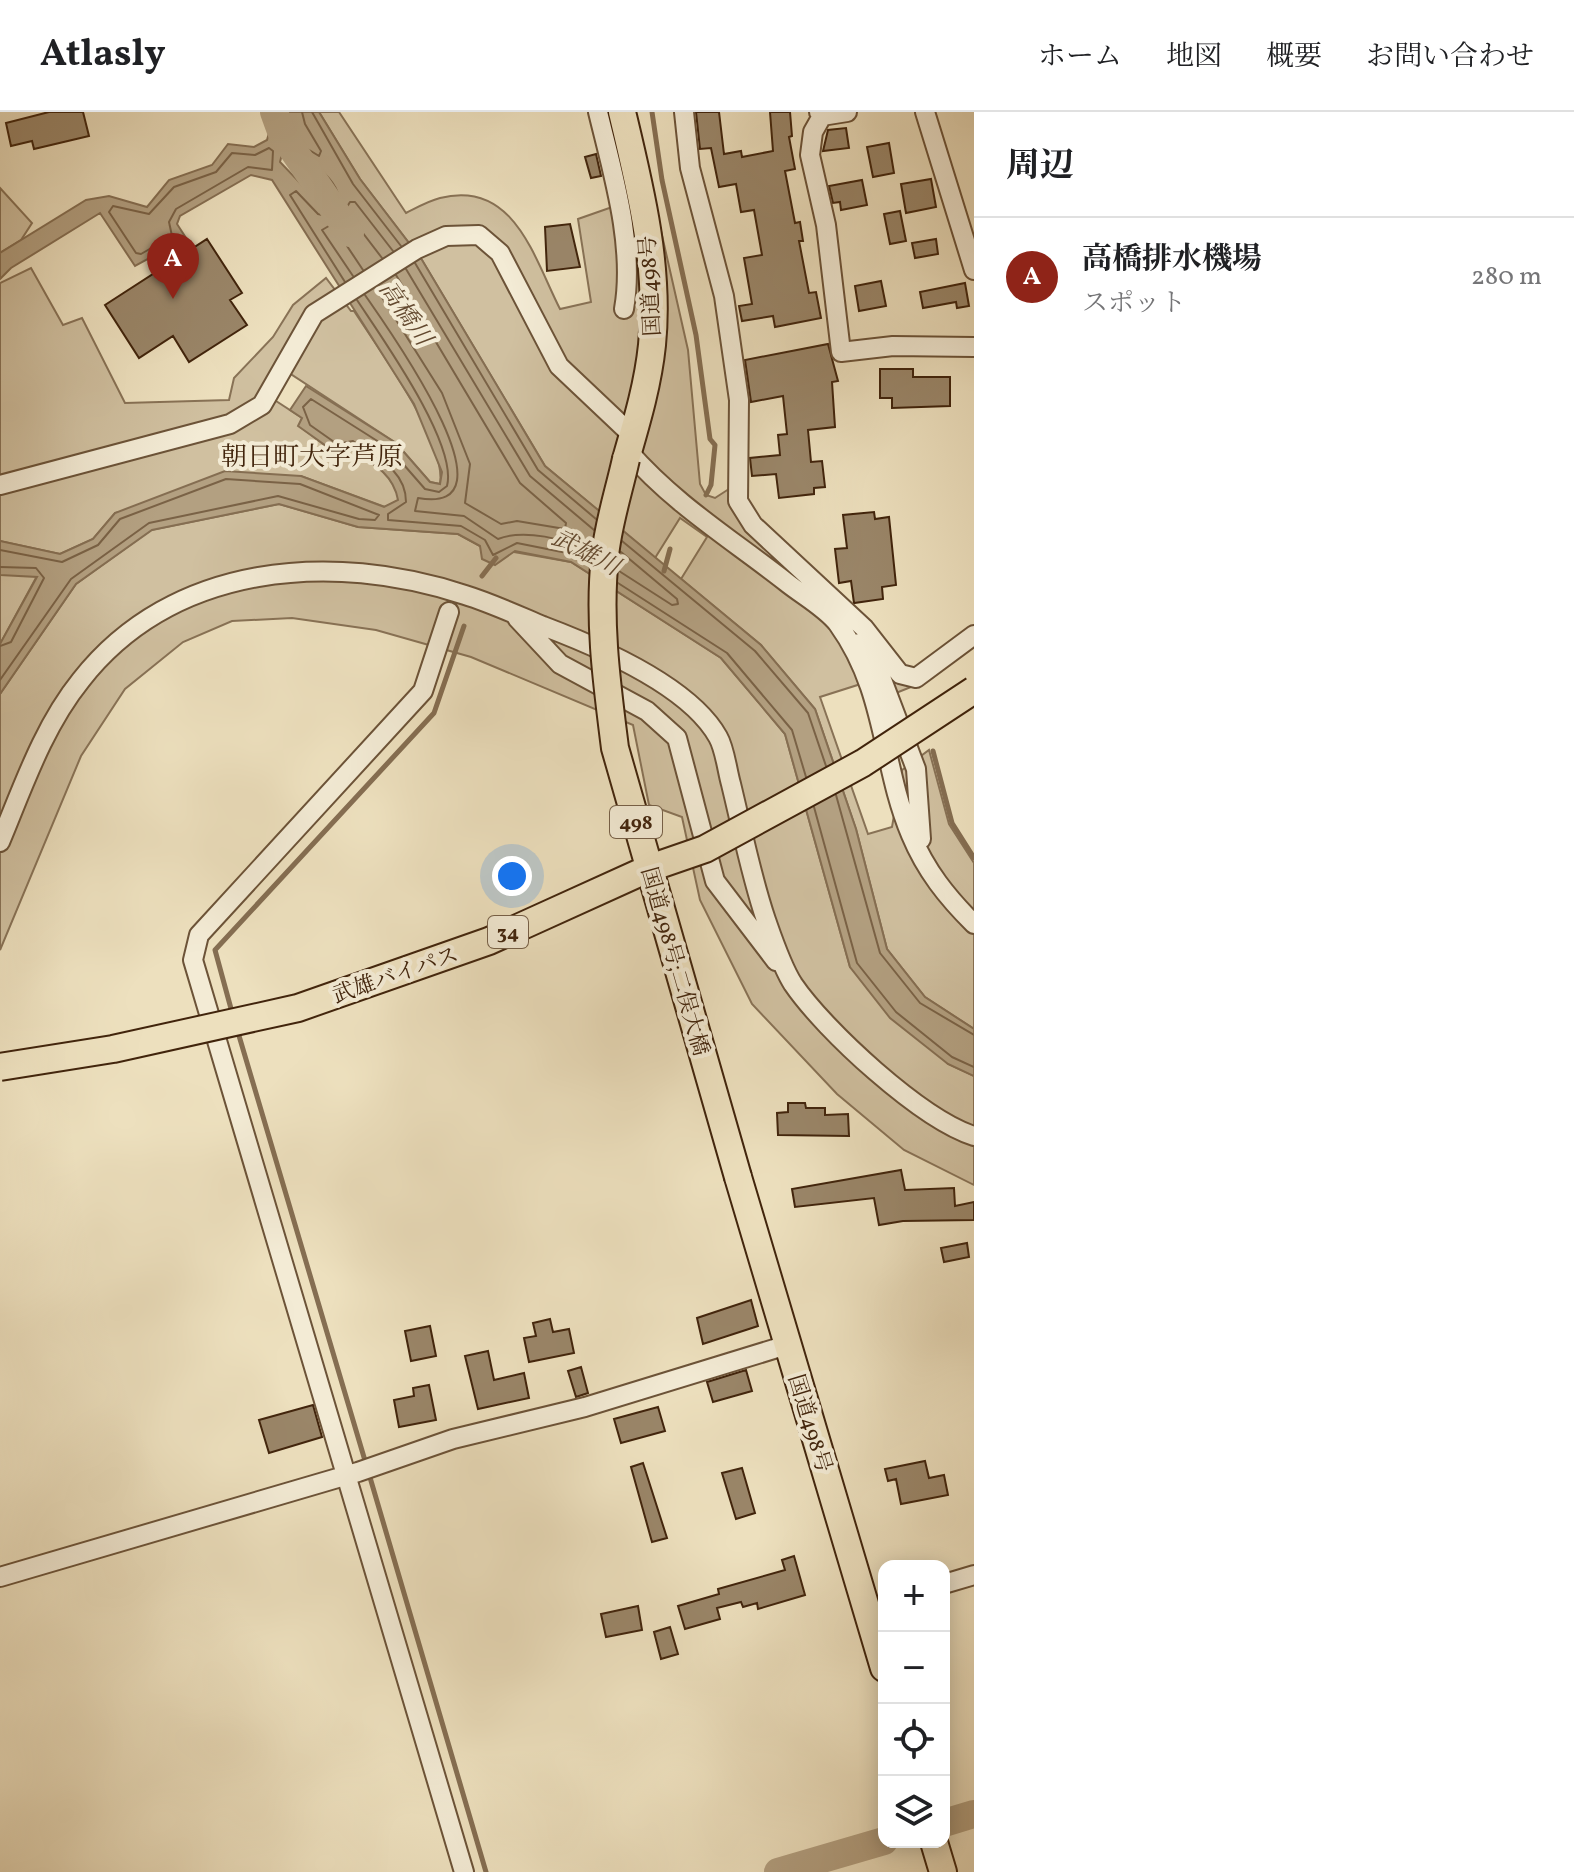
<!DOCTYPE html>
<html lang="ja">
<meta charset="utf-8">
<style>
:root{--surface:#fff;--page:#f2f2f2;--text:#202124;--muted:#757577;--line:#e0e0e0;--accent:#8f2418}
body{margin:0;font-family:Vollkorn,"Noto Serif JP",serif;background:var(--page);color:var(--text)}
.controls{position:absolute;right:24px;bottom:24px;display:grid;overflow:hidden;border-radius:16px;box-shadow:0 4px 20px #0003}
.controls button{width:72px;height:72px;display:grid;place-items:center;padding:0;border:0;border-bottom:2px solid var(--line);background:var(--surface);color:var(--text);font:40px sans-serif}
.you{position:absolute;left:512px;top:764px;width:28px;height:28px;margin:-20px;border:6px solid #fff;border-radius:50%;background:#1a73e8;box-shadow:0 0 0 12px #1a73e833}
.badge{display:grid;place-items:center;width:52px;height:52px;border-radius:50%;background:var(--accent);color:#fff;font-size:26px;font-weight:700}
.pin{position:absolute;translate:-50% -66px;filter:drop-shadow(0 2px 4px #0008)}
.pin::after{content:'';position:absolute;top:42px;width:28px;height:24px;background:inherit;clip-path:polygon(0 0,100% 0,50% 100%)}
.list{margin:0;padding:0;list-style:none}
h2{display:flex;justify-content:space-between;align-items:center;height:104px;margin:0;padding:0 32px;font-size:34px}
h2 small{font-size:26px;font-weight:400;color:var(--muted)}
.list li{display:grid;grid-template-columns:52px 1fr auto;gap:24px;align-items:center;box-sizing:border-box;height:120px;padding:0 32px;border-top:2px solid var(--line)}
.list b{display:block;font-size:30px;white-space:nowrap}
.list p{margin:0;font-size:26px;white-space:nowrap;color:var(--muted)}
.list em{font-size:26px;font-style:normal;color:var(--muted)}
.icon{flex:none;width:44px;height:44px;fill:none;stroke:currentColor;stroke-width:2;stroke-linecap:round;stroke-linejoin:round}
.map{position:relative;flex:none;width:974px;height:1760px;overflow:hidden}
header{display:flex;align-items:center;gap:48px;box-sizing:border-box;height:112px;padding:0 40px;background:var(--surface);border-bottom:2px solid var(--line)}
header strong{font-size:38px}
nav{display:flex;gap:44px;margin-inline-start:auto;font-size:28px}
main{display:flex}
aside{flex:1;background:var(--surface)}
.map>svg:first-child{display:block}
</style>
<header>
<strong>Atlasly</strong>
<nav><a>ホーム</a><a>地図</a><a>概要</a><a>お問い合わせ</a></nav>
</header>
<main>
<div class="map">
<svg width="974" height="1760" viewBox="0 0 974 1760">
<rect width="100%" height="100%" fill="#ede0be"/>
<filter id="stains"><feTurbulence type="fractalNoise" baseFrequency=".0025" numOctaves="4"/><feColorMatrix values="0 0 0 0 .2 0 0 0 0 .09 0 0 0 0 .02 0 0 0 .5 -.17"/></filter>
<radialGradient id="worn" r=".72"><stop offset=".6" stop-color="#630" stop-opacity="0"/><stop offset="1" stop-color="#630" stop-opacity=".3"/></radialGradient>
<!-- green -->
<path fill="#d0c0a0" stroke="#887256" stroke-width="2" d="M319 0H339L406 101C416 96 428 89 440 86 514 67 534 146 560 197L591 190 578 107 615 94 654 88 688 238 700 372 706 383 715 386 732 375 758 410 876 518 911 575 881 587 864 571 820 585 868 722 892 715 902 658 929 638 949 712 974 751V917L925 885 887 837 856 717 815 597 761 533 681 467 707 425 680 406 655 446 545 354 422 148 360 67Z
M0 76 32 111 21 128 0 141Z
M31 156 63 213 82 206 125 291 229 288 234 266 273 225 293 193 326 166 351 199H354C378 236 447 330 440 372L430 370 396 331 289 261 273 287 302 306 299 314 338 343 348 336C370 350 393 360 399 388L385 395 301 364 115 401 93 427 60 442 0 429V171Z
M279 392 358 415 458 422 480 434 571 450 721 546 785 622 850 855 948 952 974 964V1073L904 1038 837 982 752 892 700 788 682 705 649 693 633 613 471 545 376 518 292 506 232 509 183 530 125 577 81 644 0 838V582L76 472 151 418Z
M14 461 37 464 0 532V463Z"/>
<!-- water -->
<path fill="#b3a081" stroke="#856e52" stroke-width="2" fill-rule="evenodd" d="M262 0H319L360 67 422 148 545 354 761 533 815 597 856 717 887 837 925 885 974 917V964L948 952 890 906 850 855 785 622 721 546 571 450 515 439 495 453 482 447 480 434 458 422 358 415 279 392 152 418 76 472 0 582V532L37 465 0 463V429L60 442 93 427 115 401 225 359 301 364 384 395 398 388C393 360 370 350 348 336L339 343 298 314 302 306 290 298 306 274 396 331 430 370 440 372 442 360 414 292 272 68 251 63 180 104 177 112 186 126 135 154 100 101 11 156 0 167V141L86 88 109 84 147 95 169 68 212 53 228 32 254 35 267 28 270 17ZM282 42 328 75 332 85 325 97 280 50Z"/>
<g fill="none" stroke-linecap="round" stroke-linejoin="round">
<!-- shore -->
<path stroke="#7a6246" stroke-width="2" d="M271 0 278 16 275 34C296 37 338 64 339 88L326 104 318 102 296 79 290 83 345 170
M282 0 288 25 319 44 321 39 305 12 302 0
M312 0 353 72 401 134
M269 36 273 39 272 58 248 55 176 97 169 110 172 124 141 142 136 141 109 100 113 94 149 102 174 75 216 60 232 41 255 43Z
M415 151 538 358 596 407
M406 157 530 364 594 418
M363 158 341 125 351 111 356 112 382 146
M353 164 322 118 339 108 350 90H355L393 139
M376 176 442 281 470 352 465 391 501 412 517 409 565 417 566 411 520 371 396 163
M365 183C385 212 524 405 418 386L415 399 464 404 498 427C523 417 567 426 590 441
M357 188C382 226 458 332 447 374L439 380 425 377 390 337 311 287 303 295 310 313 337 332 353 329C376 345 406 358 406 390L388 402V408L461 414 485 428 493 443 517 431 572 442 589 452
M622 429 755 539 808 601 826 654
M0 438 62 450 98 433 120 407 226 367 300 372 379 403 375 408 359 407 278 384 149 411 71 467 0 568
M0 455 36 456 44 466 11 530 0 534
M619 459 672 493 678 492 677 487 621 440
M618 471 727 541 792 618 806 665
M836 683 880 841 920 891 974 923
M814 695 857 851 896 900 952 945 974 955"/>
<!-- stream -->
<path stroke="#856e52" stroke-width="5" d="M652 0 662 68 696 223 710 327 715 333 711 373 706 383
M664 459 670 437
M482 464 496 446
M933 639 952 711 974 746
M233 904 215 838 434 601 464 514
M237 917 366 1352
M369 1362 486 1760"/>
<!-- river -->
<path stroke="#b3a081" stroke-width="28" d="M274 0 282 22 350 121
M944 1711 974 1702
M778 1760 884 1729"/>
</g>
<!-- building -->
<path fill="#9a8669" stroke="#41240c" stroke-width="2" d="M49 0H83L89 24 34 37 32 29 11 34 6 11Z
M696 0H719L724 42 741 39 742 45 773 39 770 0H790L792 24 789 25 795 57 785 59 795 111 800 110 803 129H799L809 181 816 180 821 206 775 215 773 204 742 209 739 194 752 192 744 146 762 143 754 98 741 100 736 72 719 75 711 36 700 37Z
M846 16 849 36 823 39 828 18Z
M889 31 894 61 873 65 867 35Z
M596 42 601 64 591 66 585 45Z
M931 67 936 95 906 101 901 72Z
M862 68 867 93 841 98 840 90 833 91 829 74Z
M900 99 906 129 890 132 884 102Z
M570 112 580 155 547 159 545 115Z
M207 127 242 181 230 188 247 213 189 250 173 224 139 246 105 193Z
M936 127 938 142 915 146 912 131Z
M881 169 886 194 859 199 855 174Z
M965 171 969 194 957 196 956 190 923 196 920 180Z
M828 232 838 269 832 270 835 315 808 318 811 350 822 349 825 375 814 376V382L779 386 776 362 752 364 750 346 780 343 778 323 787 322 783 284 751 290 745 248Z
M880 257H913V265H950V294L892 296V286H880Z
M874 400 875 407 889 405 896 473 882 475 883 487 854 491 851 469 839 471 835 437 847 436 843 403Z
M788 991H805L806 996H825V1003L848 1002 849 1024 778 1023 777 1001 788 1000Z
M901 1058 905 1078 954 1076 955 1094 974 1090V1108L903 1109 879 1113 874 1086 795 1095 792 1077Z
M967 1131 969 1145 944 1150 941 1136Z
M751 1188 758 1214 703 1232 697 1206Z
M550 1207 553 1220 569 1217 574 1241 529 1250 524 1226 536 1224 533 1211Z
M430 1214 436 1244 411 1249 405 1219Z
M488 1239 494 1268 524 1261 529 1286 478 1297 465 1244Z
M581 1255 588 1281 576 1285 568 1259Z
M746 1258 752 1279 713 1290 707 1270Z
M429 1273 436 1308 399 1315 394 1288 414 1284 413 1276Z
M313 1293 322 1325 269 1341 259 1308Z
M658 1295 665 1319 621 1331 614 1307Z
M925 1349 929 1366 944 1363 948 1383 901 1392 896 1367 888 1369 885 1357Z
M643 1351 667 1426 652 1430 631 1355Z
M742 1356 755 1401 736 1407 722 1361Z
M794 1444 805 1483 758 1497 757 1491 743 1495 741 1490 717 1496 720 1507 685 1517 678 1494 719 1482 718 1477 785 1458 782 1448Z
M638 1494 642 1518 606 1525 601 1502Z
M670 1515 678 1542 661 1547 654 1520Z"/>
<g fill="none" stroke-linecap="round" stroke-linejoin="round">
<defs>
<path id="minor" d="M598 0C613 62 635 134 624 197
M684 0 690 56 724 184 739 288 738 389 753 413 864 516 900 562 916 566 974 523
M819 0 822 4 847 0
M925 0 974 158
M822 4 813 20 810 43 826 113 841 240 893 234 974 235
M628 339C674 392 731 427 786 470 802 483 826 496 838 512 887 580 881 652 911 723 926 759 947 785 974 812
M0 373 230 312 262 293 314 202 417 137 446 124 479 123 500 141 559 254 633 324
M449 500 423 579 199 823 193 848 464 1760
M517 506 560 552 647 599 677 626 715 769 776 849
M859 531 873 544 916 657 921 727
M0 730C23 675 43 615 81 568 173 451 332 439 465 483 491 491 517 503 543 514 596 534 689 573 718 625 725 637 727 658 731 672 742 717 751 764 766 808 773 828 782 855 793 872 825 919 921 1007 974 1024
M0 1465 358 1360 453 1327 585 1295 787 1233
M944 1472 974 1463"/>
<path id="highway" d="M622 0C640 75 660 155 652 233 648 272 637 309 626 347
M738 1065 884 1556
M934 1730 943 1760"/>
</defs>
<!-- minor casing -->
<use href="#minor" stroke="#6c5338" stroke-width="22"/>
<!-- highway casing -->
<use href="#highway" stroke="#41240c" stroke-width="30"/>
<!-- minor -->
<use href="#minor" stroke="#f3ebd5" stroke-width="18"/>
<!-- highway -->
<use href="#highway" stroke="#ede0be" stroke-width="26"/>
<defs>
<path id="highway-bridge" d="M626 347C619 379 608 412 605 444 598 508 607 573 615 636L738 1065
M0 955 113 937 298 896 489 829 650 756 705 737 863 651 974 578"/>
</defs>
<!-- highway-bridge casing -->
<use href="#highway-bridge" stroke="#41240c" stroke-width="30" stroke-linecap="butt"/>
<!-- highway-bridge -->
<use href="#highway-bridge" stroke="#ede0be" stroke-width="26"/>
</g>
<g text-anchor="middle" stroke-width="8" stroke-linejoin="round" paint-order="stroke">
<!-- shield labels -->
<g fill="#f3ebd5" stroke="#766048" stroke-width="2">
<rect x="610" y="694" width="52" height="32" rx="6"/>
<rect x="488" y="804" width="40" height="32" rx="6"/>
</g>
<g font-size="20" font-weight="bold" fill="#41240c">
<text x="636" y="717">498</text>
<text x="508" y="827">34</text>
</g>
<!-- street labels -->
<g font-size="22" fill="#41240c" stroke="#f3ebd5">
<text transform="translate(649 174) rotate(-93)" y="8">国道498号</text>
<text transform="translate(676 849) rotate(74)" y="8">国道498号;二俣大橋</text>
<text transform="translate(395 862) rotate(-19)" y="8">武雄バイパス</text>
<text transform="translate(811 1311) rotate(73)" y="8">国道498号</text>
</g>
<!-- water labels -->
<g font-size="24" font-style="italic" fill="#63492f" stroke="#f3ebd5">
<text transform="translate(406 201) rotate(55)" y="8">高橋川</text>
<text transform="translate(586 440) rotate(27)" y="8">武雄川</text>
</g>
<!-- quarter labels -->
<g font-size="26" fill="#41240c" stroke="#f3ebd5">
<text x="312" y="353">朝日町大字芦原</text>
</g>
</g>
<rect width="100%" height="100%" filter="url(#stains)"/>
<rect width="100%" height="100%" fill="url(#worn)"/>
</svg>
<div class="controls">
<button>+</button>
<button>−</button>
<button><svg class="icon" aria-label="locate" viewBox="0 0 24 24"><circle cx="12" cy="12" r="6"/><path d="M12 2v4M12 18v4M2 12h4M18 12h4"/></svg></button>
<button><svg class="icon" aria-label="layers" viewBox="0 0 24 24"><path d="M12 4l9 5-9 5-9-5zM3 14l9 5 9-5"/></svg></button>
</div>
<div class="you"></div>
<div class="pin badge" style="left:173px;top:187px">A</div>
</div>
<aside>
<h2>周辺<small></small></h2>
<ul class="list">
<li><span class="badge">A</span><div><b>高橋排水機場</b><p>スポット</p></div><em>280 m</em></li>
</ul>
</aside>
</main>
